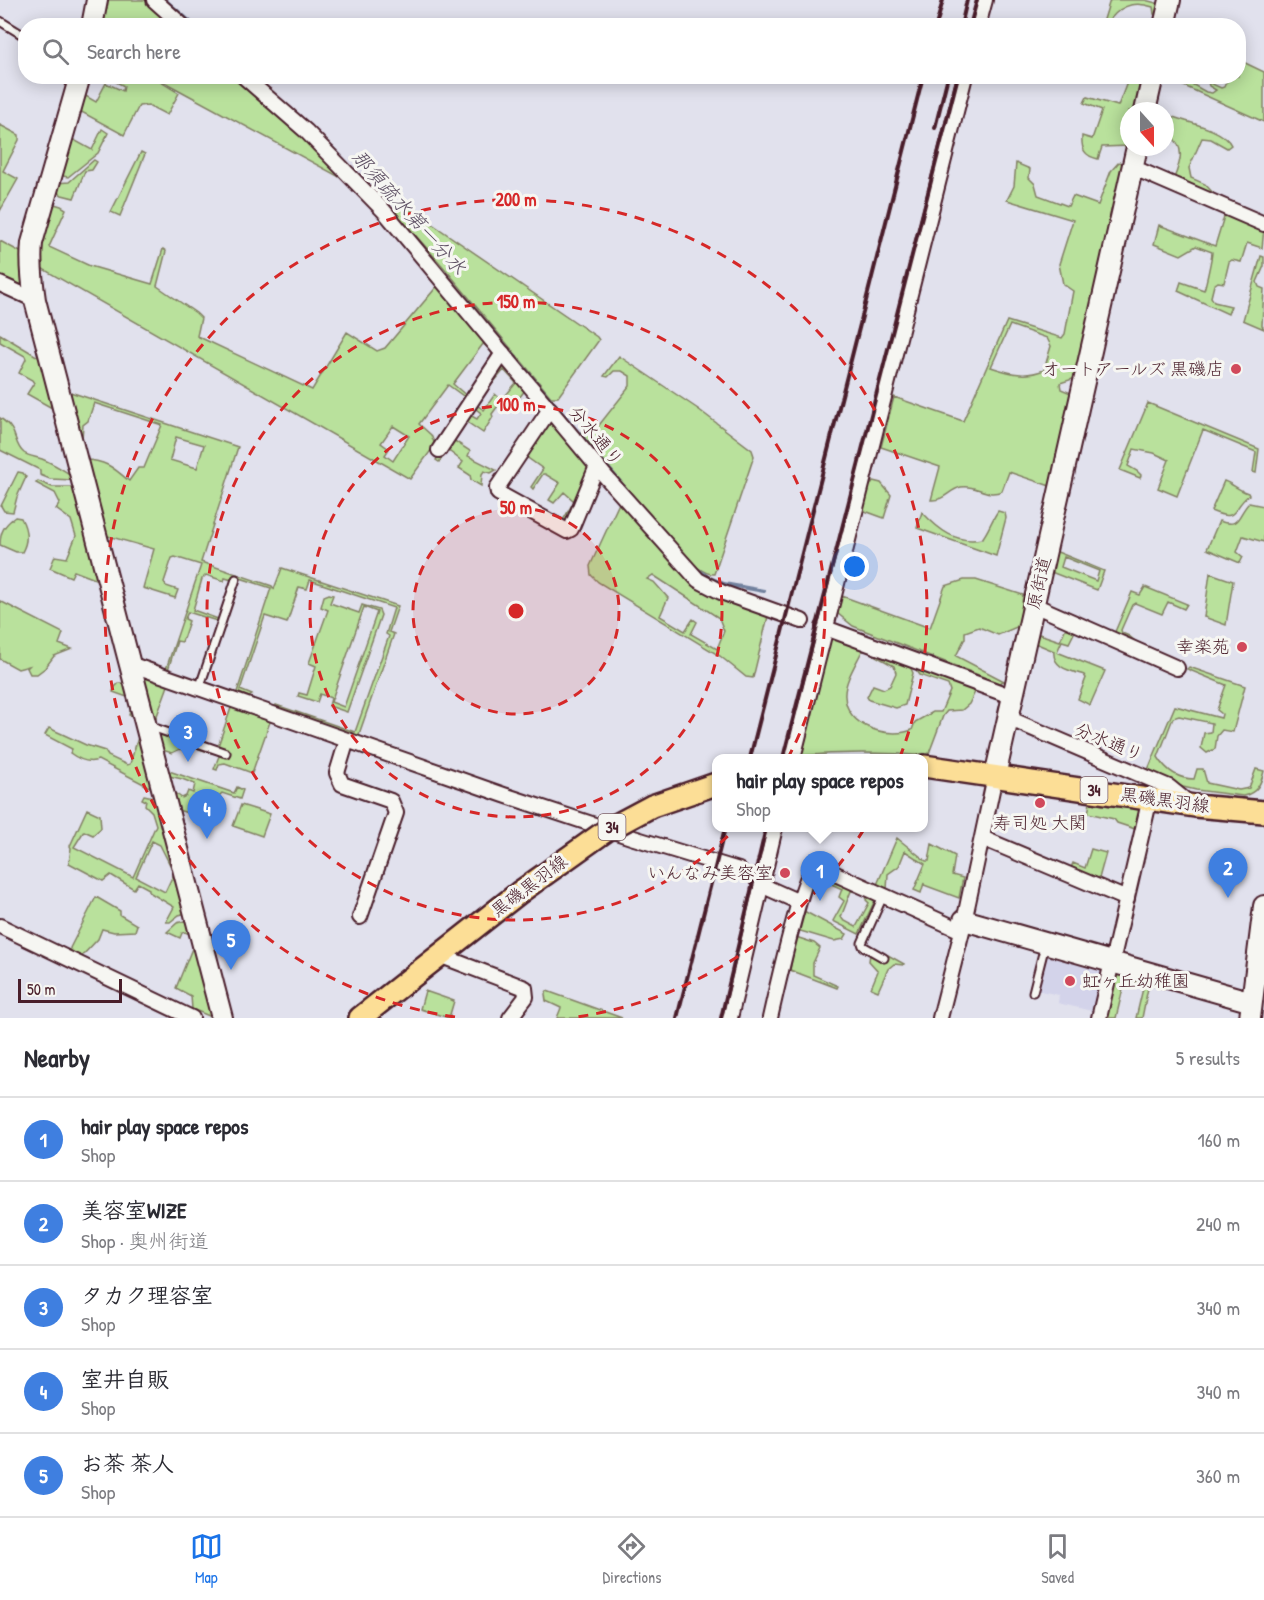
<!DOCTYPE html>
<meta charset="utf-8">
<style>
:root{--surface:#fff;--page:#f7f7f7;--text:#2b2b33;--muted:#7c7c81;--line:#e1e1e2;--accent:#1a73e8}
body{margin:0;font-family:"Patrick Hand","Klee One",sans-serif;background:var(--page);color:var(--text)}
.compass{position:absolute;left:1120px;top:102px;width:54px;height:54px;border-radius:50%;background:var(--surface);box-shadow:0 3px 15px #0003;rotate:159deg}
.scale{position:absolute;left:18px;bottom:15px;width:104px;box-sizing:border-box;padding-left:6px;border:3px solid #4a1f2b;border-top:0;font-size:16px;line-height:21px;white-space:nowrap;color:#4a1f2b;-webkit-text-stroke:4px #f6f6f2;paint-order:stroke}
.you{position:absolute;left:855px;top:567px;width:21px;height:21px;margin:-15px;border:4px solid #fff;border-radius:50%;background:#1a73e8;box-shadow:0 0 0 9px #1a73e833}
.badge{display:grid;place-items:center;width:39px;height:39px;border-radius:50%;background:var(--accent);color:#fff;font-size:20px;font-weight:700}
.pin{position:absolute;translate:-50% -50px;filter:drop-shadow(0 2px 3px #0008)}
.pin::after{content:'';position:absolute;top:32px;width:21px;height:18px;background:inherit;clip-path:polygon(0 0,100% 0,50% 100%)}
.popup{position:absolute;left:712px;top:754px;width:216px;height:78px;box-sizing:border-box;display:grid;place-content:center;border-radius:12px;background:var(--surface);filter:drop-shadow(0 2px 4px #0005);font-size:20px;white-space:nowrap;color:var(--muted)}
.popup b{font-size:22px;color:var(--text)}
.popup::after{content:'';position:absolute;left:50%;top:100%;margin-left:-12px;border:12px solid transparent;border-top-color:var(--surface)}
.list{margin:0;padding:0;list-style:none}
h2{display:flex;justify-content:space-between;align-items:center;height:78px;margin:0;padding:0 24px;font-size:26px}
h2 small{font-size:20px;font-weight:400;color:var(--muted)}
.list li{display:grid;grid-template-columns:39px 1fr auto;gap:18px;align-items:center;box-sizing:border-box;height:84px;padding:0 24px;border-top:2px solid var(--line)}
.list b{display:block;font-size:22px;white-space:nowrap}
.list p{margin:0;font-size:20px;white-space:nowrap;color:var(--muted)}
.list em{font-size:20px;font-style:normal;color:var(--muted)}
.icon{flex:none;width:33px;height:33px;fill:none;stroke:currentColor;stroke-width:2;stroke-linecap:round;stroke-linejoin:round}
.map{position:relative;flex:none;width:1264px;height:1018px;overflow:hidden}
.search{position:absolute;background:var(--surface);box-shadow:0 3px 15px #0003;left:18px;right:18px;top:18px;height:66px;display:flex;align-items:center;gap:15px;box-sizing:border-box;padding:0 21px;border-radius:24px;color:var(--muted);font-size:22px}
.sheet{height:498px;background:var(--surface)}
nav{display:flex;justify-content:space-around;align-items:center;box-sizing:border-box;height:84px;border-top:2px solid var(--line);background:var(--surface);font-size:16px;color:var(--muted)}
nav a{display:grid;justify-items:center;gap:3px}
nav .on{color:var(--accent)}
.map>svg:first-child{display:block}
</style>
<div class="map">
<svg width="1264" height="1018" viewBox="0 0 1264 1018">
<rect width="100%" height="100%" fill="#e1e1ed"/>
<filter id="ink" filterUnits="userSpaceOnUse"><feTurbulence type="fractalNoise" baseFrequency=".0167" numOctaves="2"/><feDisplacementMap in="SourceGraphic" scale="12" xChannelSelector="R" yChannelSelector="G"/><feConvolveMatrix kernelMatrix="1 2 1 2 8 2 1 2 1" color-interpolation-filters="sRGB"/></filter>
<g filter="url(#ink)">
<!-- built -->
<path fill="#d3d3ea" d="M1045 955 1104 972 1096 1012 1058 1003 1059 995 1036 990Z"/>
<!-- green -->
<path fill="#b9e19c" stroke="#828064" stroke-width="1.5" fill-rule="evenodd" d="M103 0H150L180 26H97Z
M1110 0H1145L1160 4 1157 16 1154 14 1153 7C1131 0 1118 7 1106 25L1102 26Z
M1239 60 1264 72V122L1164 77C1173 76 1180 84 1190 83L1206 92 1212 93 1216 90 1209 86 1208 82 1221 88 1224 87 1228 77 1238 76Z
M107 77H153L179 93 167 115 148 105 139 106 124 135 76 109 84 95 96 102 106 83 123 91 124 86Z
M155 77H239L344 176 343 179Z
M1129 77H1145L1137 111H1129V146L1102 147 1098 159C1085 156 1081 150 1082 136L1092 139 1102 110 1084 103 1087 97 1118 106Z
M75 115 80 117 72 139 92 150 102 129 108 133 98 153 68 177 63 176 58 171Z
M1170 116C1186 122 1224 129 1231 145L1227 148 1211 139 1202 138 1189 168 1191 178 1205 184 1214 194 1213 199 1173 181C1180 163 1187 148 1169 134L1165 136V117Z
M0 125 19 135V140L3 171 18 179 0 211Z
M141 152 145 154 120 216 111 212Z
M94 160 97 162 92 170 85 171 74 198 62 195 53 190 56 183 69 182Z
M1119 162 1126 164 1076 378 1060 383 1061 389 1073 394 1050 486 1009 472 1002 491C985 498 977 484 961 487 949 490 944 501 931 500L940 467 881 447 894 397 963 421 1007 321 1062 338 1065 334 1073 291 1063 284 1059 264 1073 220 1007 200 1014 186 1016 163 1030 169 1029 178 1035 184 1038 195 1068 206 1073 196 1098 205 1111 171ZM1010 325 1047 338 1051 346 1044 370C1024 378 1010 373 991 367Z
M51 203 61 206 66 209 49 247 90 266 152 284 163 249 166 251 157 286 196 313 201 318 197 336 312 390 347 332 377 351 385 348 439 284 498 354 490 361 492 354 490 349 483 344 453 384 469 398H466L448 385 419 424 431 435 435 445 410 479 36 265ZM393 426 409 436 393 461 385 455 389 449 381 443Z
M403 204 597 337 599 340 558 397H551L446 270 395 212Z
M1225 213 1264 229 1262 248 1247 243 1241 262 1232 260 1229 262 1224 283 1218 282 1214 285 1211 297 1214 302 1231 306 1228 314 1178 291 1181 282 1204 290C1206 284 1212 257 1212 252L1196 246 1181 255 1154 244 1159 225 1215 246Z
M0 241 24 254 25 288 0 278Z
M1261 256 1264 257V266L1257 282 1259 287 1264 289 1262 325 1264 329 1243 320Z
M0 334 40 358 54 406 52 408 27 394 34 383 32 380 19 373 26 359 25 356 0 342Z
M619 356 698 409 752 450 754 456 714 574C700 574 689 559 679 550L580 433 583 431 588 434H592L630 386V376L622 371H614L608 377 604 376Z
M501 365H506L526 389 512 407 505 403H500L492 414 493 417 483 433 464 420 468 414 477 419 481 413 476 409 478 406 484 410 495 394 502 400 516 383 504 370 488 389 485 387Z
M64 390 238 447 201 562 272 586 274 589 282 568 398 606 389 632 394 634 358 737 275 707 276 705 355 732 389 636 386 634 394 608 310 580 307 589 299 587 287 623 265 616 240 690 252 695 249 697 237 692 271 588 234 576 232 580 225 578 224 581 206 575 202 579 193 610 218 619 217 621 188 612 185 619 189 621 182 642 177 641 168 670 166 669 201 565 175 557 172 558 164 582 166 586 178 590 175 598 143 588 154 549 104 535 83 460C105 460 113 467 129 481L138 468H144L162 425 94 403 88 421 83 425 82 439H77ZM176 437 204 445 197 468 170 460Z
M1148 403 1259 449 1256 473 1253 472 1256 452 1203 430 1177 496 1158 488 1169 460 1154 453 1134 449 1128 466 1137 471 1141 475 1140 478 1120 470Z
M0 418C20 431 12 443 24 453 28 456 36 457 42 459 52 463 62 469 71 475L73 480 50 479 40 475V470L0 450Z
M547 420H552L592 466 566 525 562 522 574 501 564 492 554 503 549 500 560 483 545 474H543L533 489 531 487 543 469 525 456Z
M450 438 470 451 468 456 496 470 491 473 484 471 482 474 481 486 471 480 470 475 459 468 463 462 450 452H447L439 462 436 460Z
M18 472 23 473 26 477 17 497 13 512 4 511 1 506Z
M602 477 694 582 704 589 769 612 753 678 746 677 720 656 598 582 591 575 590 566 620 501 601 482 596 485 594 484 598 478ZM653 575 719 618 724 631 717 649 691 634 697 622 693 619 685 631 660 616 668 598 654 582 647 579Z
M38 481 52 487H73L80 492 103 582 74 571 71 577 50 568 55 556 67 558 76 536 71 520 56 509 60 503 55 493 36 483Z
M873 481 881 483 891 495 884 518 865 511 862 507 866 492Z
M1224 481C1233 484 1238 490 1248 493L1249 495C1231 509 1239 523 1211 511Z
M1249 503 1264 506V542L1243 536 1237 552 1243 557 1240 563 1207 549 1219 521C1241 529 1237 515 1249 503Z
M998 511 1005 513 1006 518 996 556 917 528 922 512C939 530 956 544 982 539 989 530 991 521 998 511Z
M15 517 21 518C27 529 29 540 22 552H16L0 545C0 532 4 525 15 517Z
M1055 551 1104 571 1097 590 1051 572ZM1064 557 1099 571 1096 581 1061 567Z
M1210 573 1233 581 1226 625 1204 617Z
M964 580H976L1023 595 1019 626 998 635 979 627 965 632V638L956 656 1004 681 999 683 853 626 837 613 842 596 930 628 945 586Z
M1145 587 1187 604 1184 609 1168 602 1162 614 1135 603 1132 605 1121 630 1122 633 1129 636 1140 645 1114 634 1132 592 1140 595Z
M329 594 333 595 330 603 359 613 362 605 379 610 381 615 347 712 329 706 331 698 320 694 317 702 298 696 299 693 307 695 316 666 309 663 328 610 321 607 324 596ZM364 607 377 612 344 707 331 702Z
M0 601 63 633 59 644 72 649 54 656 45 668 37 674H30L27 668 29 666 18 669 0 659Z
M1067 625 1076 629 1069 643 1062 641 1057 652 1105 671 1090 705 1078 699 1086 678 1084 675C1071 671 1052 668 1054 651L1035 643 1039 634 1060 641Z
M830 634 909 664 913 673 905 705 896 708 869 700 867 697 873 685 884 689 890 686 896 673 894 666 867 651H862C856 664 844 682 845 696 846 727 888 739 912 730L915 722 933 712H941L950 691 948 685 920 675 917 671 921 667 977 688 969 704 962 710 947 711 943 716 928 756C884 752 841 752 798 756Z
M1189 667 1245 686 1233 732 1222 730 1217 736 1215 749 1207 753 1201 748 1204 733 1211 732 1212 723 1179 716 1173 718 1158 757C1166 770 1178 779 1194 779L1197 769H1203L1207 783 1239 790 1249 788 1256 769 1264 771C1261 784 1257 793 1243 796L1196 790 1183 787 1147 772 1175 706 1221 718 1222 714 1217 710 1226 685 1187 669Z
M144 674 169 683 155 721 151 720 141 675Z
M119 683H123L133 693 157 791 98 760C88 764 78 759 70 753L72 749 45 735 49 728 86 745 105 751 108 756 127 765 130 764 139 734 136 717 129 715 132 704 130 698 113 692 114 688Z
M232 705 271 719 252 773 225 763 219 764 217 770 214 769 219 756 229 758 231 751 218 746Z
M155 732 211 750V753L193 747 191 752 180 749 172 753 159 749Z
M163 769 234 793 237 787 243 790 240 799 222 793 218 797 203 793 195 815 174 809 173 792 182 798 186 796 188 791 193 793 195 784 182 779 165 775Z
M144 795 157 798 190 912 179 915 170 922H166L174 907 149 892V889L138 883 134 889 111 875 103 881 69 863 71 848 70 846 87 809 100 815 101 828 93 835 84 831 74 847 133 877 156 825 152 812 145 805 146 801 142 799ZM152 841 160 845 174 873 165 892 136 877Z
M1090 803 1140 810 1135 829 1117 823 1114 819 1088 813Z
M241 805 270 814 262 836 233 826Z
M897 838 926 861H929L932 844 955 856 952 875 963 878 959 898 924 885V883L921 893 914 890 925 864 905 851 899 866 888 874 887 889 918 905 876 887Z
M1091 849 1106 853 1098 882 1070 870 1073 863 1085 868Z
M822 873 859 889 857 892 851 891 841 917 843 920 856 927 869 903 866 900 868 894 876 898 859 934 833 921 844 901 839 897 842 889 827 882 824 877 818 880 814 878Z
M96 897 120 911V915L137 925 135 931 114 932 102 929 98 939 81 957 71 951 70 948Z
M802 910 847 934 844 939 834 941 797 930Z
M184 921 194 925 214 1018 192 1009 191 996 176 988 193 946 192 935 185 932 182 933 180 938 167 932 177 923Z
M796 937 814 943 820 948 813 963V975L838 986 837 988 790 970Z
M870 954 883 961 888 955 904 964 903 965 894 964 888 969 878 991 871 988 878 971 869 961Z
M1117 974 1149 983 1142 1018H1136L1144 984 1125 980 1116 1018H1105L1114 976Z
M425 991 454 1001 449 1018 420 1009Z
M547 991 622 1018H557L561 1008 546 1001 545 994Z"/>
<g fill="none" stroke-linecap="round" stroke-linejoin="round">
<!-- stream -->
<path stroke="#72819e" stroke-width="4" d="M165 0 195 26
M332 148 383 201
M404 225 625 488
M695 568 708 577 724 584 764 591"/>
<defs>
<path id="lane" d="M0 21 26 37
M199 689 236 579
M149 726 226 753
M883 896 862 943 863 946 884 958
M1033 992 1045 945"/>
<path id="street" d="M154 0 183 26
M978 26 985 0
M243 76 306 131 384 211 605 476 698 580 721 592 802 621
M1132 167 1264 224
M0 284 35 300
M550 409 497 488 498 493 567 531 571 529 597 466
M439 450 503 353
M1034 605 1177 668
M823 627 1013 697
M130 664 504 795 634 838 739 870
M1008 718 1169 787 1190 804
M347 740 337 773 342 784 391 801 396 813 360 917
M793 758 965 76
M982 838 1127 899
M757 880 770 889 799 902
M0 926 192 1018
M439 955 525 988 526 997 510 1018
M730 1018 775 828
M770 1018C775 996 801 880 812 870L823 868 829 871 962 931
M940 1018 962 931 995 776
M1099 1018 1150 798"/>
<path id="secondary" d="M92 26 97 0
M1164 26 1170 0
M80 76 32 243C30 263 32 280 35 300L222 1018
M1145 111 1153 76
M995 776 1137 147
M964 920 1252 1002
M1250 1018 1264 906"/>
<path id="primary" d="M924 766 1195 806 1264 812
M360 1018 520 892"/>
</defs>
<!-- lane casing -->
<use href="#lane" stroke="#4a1f2b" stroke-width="11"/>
<!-- street casing -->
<use href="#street" stroke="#4a1f2b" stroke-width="18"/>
<!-- secondary casing -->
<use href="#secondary" stroke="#4a1f2b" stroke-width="24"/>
<!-- primary casing -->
<use href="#primary" stroke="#4a1f2b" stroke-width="26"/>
<!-- lane -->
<use href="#lane" stroke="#f6f6f2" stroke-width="7"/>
<!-- street -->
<use href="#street" stroke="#f6f6f2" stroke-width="14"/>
<!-- secondary -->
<use href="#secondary" stroke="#f6f6f2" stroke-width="20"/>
<!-- primary -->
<use href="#primary" stroke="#fcde96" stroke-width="21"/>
<!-- rail -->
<path stroke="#4a1f2b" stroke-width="4" d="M936 26 943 0
M961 26 967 0
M970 26 977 0
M935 128 948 76
M750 758 923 76
M783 758 958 76
M677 1018 725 828
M721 1018 766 828"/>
<defs>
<path id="primary-bridge" d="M520 892 607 830 652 806 716 784"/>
</defs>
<!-- primary-bridge casing -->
<use href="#primary-bridge" stroke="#4a1f2b" stroke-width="26" stroke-linecap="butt"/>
<!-- primary-bridge -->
<use href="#primary-bridge" stroke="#fcde96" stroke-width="21"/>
</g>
</g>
<!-- distance rings -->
<circle cx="516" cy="611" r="103" fill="#d62828" fill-opacity=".12"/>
<g fill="none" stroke="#d62828" stroke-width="3" stroke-dasharray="10 8">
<circle cx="516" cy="611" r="103"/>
<circle cx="516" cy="611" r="206"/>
<circle cx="516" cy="611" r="309"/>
<path d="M455 1017A411 411 0 1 1 577 1017"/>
</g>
<!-- markers -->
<g fill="#d1495b" stroke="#f6f6f2" stroke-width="2">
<circle cx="1236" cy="369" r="6"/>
<circle cx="1242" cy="647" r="6"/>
<circle cx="1040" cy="803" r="6"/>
<circle cx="785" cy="873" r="6"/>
<circle cx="1070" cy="981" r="6"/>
</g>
<g text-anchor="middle" stroke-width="6" stroke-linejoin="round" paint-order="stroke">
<!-- shield labels -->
<g fill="#f6f6f2" stroke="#7e6067" stroke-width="1.5">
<rect x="1080.5" y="777" width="27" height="26" rx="4.5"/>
<rect x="598.5" y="814" width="27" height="26" rx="4.5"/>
</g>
<g font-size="16" font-weight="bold" fill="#4a1f2b">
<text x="1094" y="796">34</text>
<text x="612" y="833">34</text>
</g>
<!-- poi labels -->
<g font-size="18" fill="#4a1f2b" stroke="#f6f6f2" text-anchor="end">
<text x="1224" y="375">オートアールズ 黒磯店</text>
<text x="1230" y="653">幸楽苑</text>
<text x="1040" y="829" text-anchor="middle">寿司処 大関</text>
<text x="773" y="879">いんなみ美容室</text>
<text x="1082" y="987" text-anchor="start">虹ヶ丘幼稚園</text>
</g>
<!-- street labels -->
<g font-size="18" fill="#4a1f2b" stroke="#f6f6f2">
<text transform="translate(596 436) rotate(50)" y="6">分水通り</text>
<text transform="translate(1039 583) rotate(-77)" y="6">原街道</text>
<text transform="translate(1109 742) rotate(23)" y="6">分水通り</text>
<text transform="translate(1165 800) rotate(8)" y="6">黒磯黒羽線</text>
<text transform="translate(529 886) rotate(-37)" y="6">黒磯黒羽線</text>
</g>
<!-- water labels -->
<g font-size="20" font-style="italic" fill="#5e5064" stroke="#f6f6f2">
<text transform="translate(409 212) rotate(48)" y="7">那須疏水第一分水</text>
</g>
</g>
<circle cx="516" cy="611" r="9" fill="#d62828" stroke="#f6f6f2" stroke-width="3"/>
<g font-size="18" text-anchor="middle" font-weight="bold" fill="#d62828" stroke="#f6f6f2" stroke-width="6" stroke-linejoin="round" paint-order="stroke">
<text x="516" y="206">200 m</text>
<text x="516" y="308">150 m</text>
<text x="516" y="411">100 m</text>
<text x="516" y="514">50 m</text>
</g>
</svg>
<svg class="compass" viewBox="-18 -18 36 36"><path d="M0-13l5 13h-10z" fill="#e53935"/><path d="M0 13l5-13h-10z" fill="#7c7c81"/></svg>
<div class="scale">50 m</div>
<div class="you"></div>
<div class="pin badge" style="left:820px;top:901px;background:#3f7fe0">1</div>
<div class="popup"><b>hair play space repos</b>Shop</div>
<div class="pin badge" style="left:1228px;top:898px;background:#3f7fe0">2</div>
<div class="pin badge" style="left:188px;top:762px;background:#3f7fe0">3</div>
<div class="pin badge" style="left:207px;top:839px;background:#3f7fe0">4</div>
<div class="pin badge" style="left:231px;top:970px;background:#3f7fe0">5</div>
<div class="search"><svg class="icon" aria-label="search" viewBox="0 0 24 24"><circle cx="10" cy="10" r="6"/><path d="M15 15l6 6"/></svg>Search here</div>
</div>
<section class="sheet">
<h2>Nearby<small>5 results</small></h2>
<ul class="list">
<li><span class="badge" style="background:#3f7fe0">1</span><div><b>hair play space repos</b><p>Shop</p></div><em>160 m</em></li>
<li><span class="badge" style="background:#3f7fe0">2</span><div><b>美容室WIZE</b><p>Shop · 奥州街道</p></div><em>240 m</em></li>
<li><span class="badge" style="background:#3f7fe0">3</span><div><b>タカク理容室</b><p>Shop</p></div><em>340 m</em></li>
<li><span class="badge" style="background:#3f7fe0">4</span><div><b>室井自販</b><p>Shop</p></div><em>340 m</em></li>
<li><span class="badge" style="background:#3f7fe0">5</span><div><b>お茶 茶人</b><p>Shop</p></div><em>360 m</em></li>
</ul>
</section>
<nav>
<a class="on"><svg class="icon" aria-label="map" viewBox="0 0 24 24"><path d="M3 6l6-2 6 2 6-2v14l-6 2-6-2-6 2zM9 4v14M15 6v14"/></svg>Map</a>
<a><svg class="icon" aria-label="directions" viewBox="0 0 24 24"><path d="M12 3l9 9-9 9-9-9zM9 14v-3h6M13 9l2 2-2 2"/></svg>Directions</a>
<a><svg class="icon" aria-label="saved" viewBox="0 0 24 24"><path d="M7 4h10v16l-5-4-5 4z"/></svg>Saved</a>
</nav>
